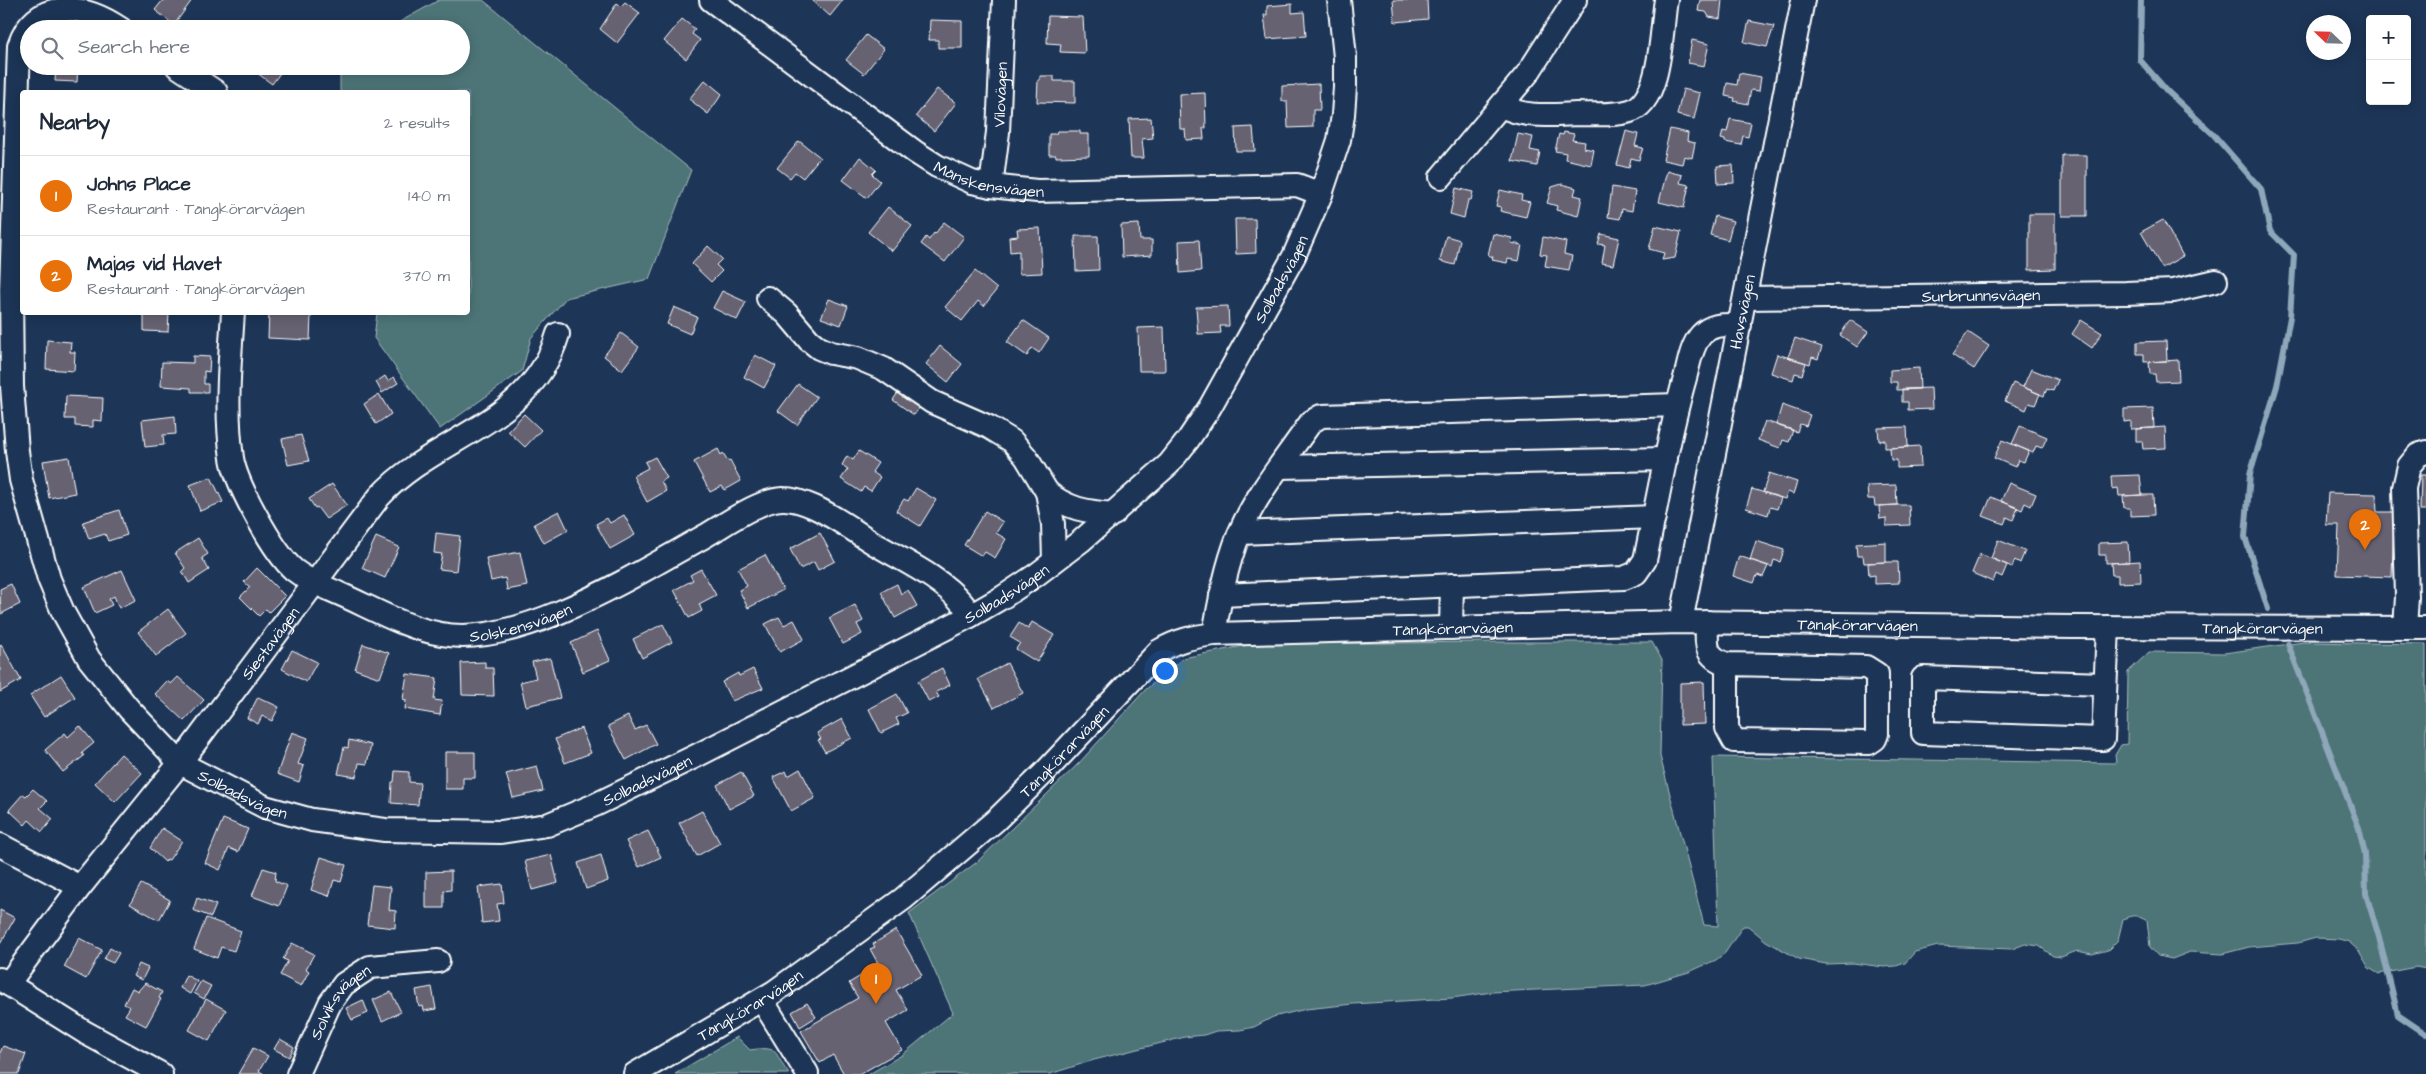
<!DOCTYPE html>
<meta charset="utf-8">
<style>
:root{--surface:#fff;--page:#f6f6f7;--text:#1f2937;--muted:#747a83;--line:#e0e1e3;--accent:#845c67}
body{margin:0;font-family:"Architects Daughter",sans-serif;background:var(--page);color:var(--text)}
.controls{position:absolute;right:15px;top:15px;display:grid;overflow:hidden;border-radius:5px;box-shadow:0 2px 12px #0003}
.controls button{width:45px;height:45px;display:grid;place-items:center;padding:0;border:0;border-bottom:1px solid var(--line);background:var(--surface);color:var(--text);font:25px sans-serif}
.compass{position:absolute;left:2306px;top:15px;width:45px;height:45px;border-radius:50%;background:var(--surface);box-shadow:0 2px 12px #0003;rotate:293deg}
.you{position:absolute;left:1164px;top:670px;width:18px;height:18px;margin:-12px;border:4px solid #fff;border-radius:50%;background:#1a73e8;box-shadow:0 0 0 8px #1a73e833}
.badge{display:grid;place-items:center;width:32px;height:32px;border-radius:50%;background:var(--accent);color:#fff;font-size:16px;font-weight:700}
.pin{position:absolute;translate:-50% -41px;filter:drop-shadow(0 1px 2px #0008)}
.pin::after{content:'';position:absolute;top:26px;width:18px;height:15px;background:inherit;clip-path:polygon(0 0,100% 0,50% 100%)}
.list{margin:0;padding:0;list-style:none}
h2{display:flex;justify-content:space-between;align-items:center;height:65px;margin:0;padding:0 20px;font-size:21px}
h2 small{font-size:16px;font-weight:400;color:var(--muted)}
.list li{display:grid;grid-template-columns:32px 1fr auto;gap:15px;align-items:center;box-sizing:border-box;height:80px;padding:0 20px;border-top:1px solid var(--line)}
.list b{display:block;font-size:19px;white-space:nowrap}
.list p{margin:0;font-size:16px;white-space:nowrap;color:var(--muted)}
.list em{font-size:16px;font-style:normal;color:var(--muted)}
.icon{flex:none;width:28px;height:28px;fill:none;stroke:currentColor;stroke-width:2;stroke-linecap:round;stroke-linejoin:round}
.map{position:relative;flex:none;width:2426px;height:1074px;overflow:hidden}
.search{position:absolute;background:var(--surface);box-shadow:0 2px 12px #0003;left:20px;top:20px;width:450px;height:55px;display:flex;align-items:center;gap:12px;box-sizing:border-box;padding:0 18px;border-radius:28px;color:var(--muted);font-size:19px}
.panel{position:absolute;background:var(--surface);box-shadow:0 2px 12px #0003;left:20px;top:90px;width:450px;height:225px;border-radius:5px}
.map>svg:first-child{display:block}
</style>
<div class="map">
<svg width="2426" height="1074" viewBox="0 0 2426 1074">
<rect width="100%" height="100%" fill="#1d3557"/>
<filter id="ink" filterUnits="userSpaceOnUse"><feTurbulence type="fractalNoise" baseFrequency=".02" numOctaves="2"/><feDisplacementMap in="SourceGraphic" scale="10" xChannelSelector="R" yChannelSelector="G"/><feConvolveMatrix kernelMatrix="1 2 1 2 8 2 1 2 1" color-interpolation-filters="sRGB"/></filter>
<g filter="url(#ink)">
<!-- green -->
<path fill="#4e7578" stroke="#a6babc" d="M439 0H483L691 170 649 279 566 298 531 338 522 371 440 429 374 338 377 313 468 312V92H340V66H461V29H387Z
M1504 642H1652L1662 660 1660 756 1704 925 1718 926 1713 757 2116 763 2115 755 2121 745 2127 744 2128 672 2149 652 2224 653 2304 642 2426 644V969L2416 967 2379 974 2369 968 2359 951 2349 942 2339 939 2316 938 2298 943 2249 947 2222 954 2190 952 2172 959 2158 956 2150 947 2147 920C2138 914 2132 915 2123 919L2118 940 2108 950 2092 954 2077 951 2061 957 2053 956 2039 946 2025 944 2012 949 1938 946 1915 952 1905 963 1896 966 1884 967 1853 963 1826 964 1799 959 1766 941 1748 926H1743L1725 953 1716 960 1689 972 1645 985 1492 992 1452 998 1353 1004 1306 1009 1273 1017 1254 1027 1240 1030 1216 1031 1204 1035 1185 1037 1094 1060 1050 1074H869L902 1055 953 1013 909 913 977 862 1079 763 1145 690 1183 658 1253 644Z
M737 1037 750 1050C782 1045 773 1054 789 1074H675Z"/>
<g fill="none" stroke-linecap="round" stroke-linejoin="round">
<!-- stream -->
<path stroke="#8ea7b9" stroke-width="6" d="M2141 0 2140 60 2167 91 2213 134 2261 189 2270 231 2294 255 2290 317 2277 386 2250 474 2245 537 2268 609
M2288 644 2359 828 2365 854 2366 894 2379 937 2398 1015 2426 1034"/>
</g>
<!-- building -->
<path fill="#666272" stroke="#fff" d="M163 0H192L174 25 155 10Z
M812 0H843L830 16Z
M1393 0H1427L1428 19 1395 22Z
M1700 0H1722L1720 19 1709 17 1706 12 1698 11Z
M625 2 640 13 617 43 600 29 617 3 621 6Z
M1292 4V13L1304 12 1306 36 1267 39 1264 15H1267V6Z
M1048 16 1083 17 1085 53 1060 52 1061 44 1047 43Z
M682 19 695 29 692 34 700 40 686 59 664 41Z
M930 20 962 21V48H938V40H929Z
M1749 21 1774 26 1767 47 1744 42Z
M866 35 884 49 864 74 846 60Z
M1692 40 1709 44 1704 66 1688 63Z
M56 66H78L77 82 55 81Z
M256 66H291L287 72 283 69 272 84 253 70Z
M1739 73 1761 77 1759 91 1751 90 1748 104 1734 101 1735 98 1725 96 1727 83 1737 85Z
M1040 76H1054V81H1075V103L1037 102 1038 80H1040Z
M705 80 722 94 708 114 689 99Z
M1319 84 1320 110H1313V127L1288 128 1287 101H1282V86Z
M937 89 956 103 934 131 916 116Z
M1683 89 1700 93 1694 119 1677 115Z
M1205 93 1206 128H1203L1204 139 1186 140 1185 129H1180L1179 94Z
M1151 118 1153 138 1142 139 1144 158H1131L1129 119Z
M1730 119 1751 123 1748 137 1743 136 1741 145 1725 142V140L1721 139 1723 131 1727 132Z
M1253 127 1255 151H1236L1235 128Z
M1670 129 1688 133 1687 141 1695 143 1692 158 1684 156 1682 164 1663 160Z
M1057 131H1080V134H1089V156L1056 157V155H1049V134H1056Z
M1626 131 1638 134 1635 146 1643 148 1639 160 1631 158 1629 168 1617 165Z
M1564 132 1574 134 1572 140 1585 142 1584 148 1594 150 1591 165 1565 159 1566 153 1555 151 1559 134 1563 135Z
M1518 134 1533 137 1530 150 1540 152 1537 166 1512 161Z
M799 141 820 157 803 178 795 172 790 178 777 168Z
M2062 155H2087V216H2062Z
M860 157 876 170 872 174 880 181 867 198 843 180Z
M1733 165 1734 183 1718 184 1717 166Z
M1667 171 1682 175 1680 183 1689 185 1684 208 1659 202Z
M1562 184 1576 188 1574 195 1582 197 1578 216 1556 210 1557 206 1547 203 1552 187Z
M1612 187 1635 191 1632 211 1622 209 1620 219 1608 217Z
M1456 188 1473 192 1471 200H1468L1464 218 1450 214Z
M1500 190 1522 195 1521 200 1530 202 1526 217 1500 211 1501 207 1496 206Z
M888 207 912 226 892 251 868 232Z
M2029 214H2055V269L2029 270Z
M1715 216 1733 221 1728 240 1710 235Z
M1235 219H1255L1256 253 1236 254Z
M2163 220 2183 256 2162 268 2141 232Z
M944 222 964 237 945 262 921 244 926 237 929 240 934 233 935 234Z
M1139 224 1140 240H1152V255L1122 257 1121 225Z
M1655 226 1681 232 1675 258 1662 260 1664 253 1649 249Z
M1040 228 1042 273 1019 274V251L1010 252 1009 237 1018 236 1017 229Z
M1493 234 1512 238 1511 243 1522 245 1519 261 1508 259 1507 263 1492 260 1493 257 1488 255Z
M1601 234 1619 238 1613 265 1602 263 1605 245 1598 244Z
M1075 236H1098L1099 270 1076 271Z
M1446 236 1460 240 1455 265 1440 261Z
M1543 237 1566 242 1564 254 1572 256 1569 270 1545 266 1547 255 1540 254Z
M1199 240 1201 271 1180 273 1179 241Z
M708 246 722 259 716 265 722 271 711 282 692 264Z
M975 271 997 289 984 306 978 301 962 321 945 307Z
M722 291 746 302 737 320 713 308Z
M829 299 848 306 841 325 821 318Z
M1228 306 1229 326H1220L1221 333 1198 334 1196 307Z
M674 307 697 317 690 334 667 324Z
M144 312H169L168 332 144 331Z
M269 313 311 314 310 340 268 338Z
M1023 320 1049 338 1039 353 1032 348 1027 356 1007 342Z
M1850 320 1868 332 1857 347 1840 335Z
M2081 320 2102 333 2092 348 2072 334Z
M1164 327 1165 371H1139L1138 328Z
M1968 332 1989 346 1974 369 1952 355Z
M621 333 639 347 622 370 604 356Z
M1795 338 1822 347 1818 359 1812 357 1810 364 1788 357Z
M47 340 71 342 70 352H75L74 371 46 369Z
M2166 341 2167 361 2144 362V354H2137V342Z
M940 346 962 364 948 382 926 364Z
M1777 354 1806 363 1802 375 1795 373 1793 380 1771 373Z
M755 355 776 366 764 388 744 377Z
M193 356 210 357 209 372 204 371V384H208V392H191V388L161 386 162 362 193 363Z
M2178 360 2179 381 2156 382 2155 374H2150L2149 362Z
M1919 368 1920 389 1897 390V382H1890V370Z
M2031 369 2058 380 2053 391 2047 389 2044 396 2023 387Z
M385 376 388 381 394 377 398 383 382 393 376 382Z
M2013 383 2040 394 2035 405 2029 403 2026 410 2005 401Z
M798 384 817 397 797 425 778 411Z
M901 388 923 403 914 415 893 400Z
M1931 388 1932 409 1908 410V402H1902V389Z
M379 394 391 414 376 424 364 404Z
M66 396 103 398 102 421 93 420V427L75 426V419H65Z
M1782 405 1810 415 1806 426 1800 424 1797 432 1776 425Z
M2153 408 2154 428 2131 429V421L2124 422V409Z
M524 414 541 430 525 447 508 431Z
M175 416 176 434 163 435 164 445 145 447 142 420Z
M1765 421 1793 430 1789 442 1783 440 1780 448 1758 440Z
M2020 426 2047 437 2042 448 2036 446 2033 453 2012 444Z
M1907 427 1908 447 1885 448V440L1879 441 1878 428Z
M2165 427 2166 448 2143 449 2142 441H2136V429Z
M301 435 309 461 288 465 282 439Z
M2002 440 2029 451 2024 462 2018 460 2015 467 1994 458Z
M1920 446 1921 467 1897 468V460H1891L1890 448Z
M718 449 721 455 723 453 728 461 730 460 741 481 725 490 722 486 710 492 694 462Z
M859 451 878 463 872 472 880 477 871 491 864 487 861 492 841 479 848 469 842 465 847 456 853 460Z
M69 457 75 493 49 498 43 461Z
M655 457 667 478 661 481 666 491 647 502 633 476 648 468 645 462Z
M1769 473 1797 482 1793 494 1788 492 1785 499 1763 492Z
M2140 475 2142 495 2119 496 2118 488 2112 489 2111 476Z
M2421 475H2426V510H2420Z
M211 477 223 502 200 511 190 485Z
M2009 483 2036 494 2031 506 2025 503 2022 510 2001 501Z
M332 484 347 505 326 519 317 507 315 508 309 499Z
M1896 485 1897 505 1875 506 1874 499H1868L1867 486Z
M916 488 936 500 920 526 896 511 904 499 908 501Z
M1752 489 1781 498 1777 509 1770 507 1768 515 1746 508Z
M2328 493 2376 494 2377 512H2394L2392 577 2337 575 2339 525H2326Z
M2142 495H2153L2154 515 2130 516V508H2124L2123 496Z
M1991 497 2018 508 2013 520 2007 517 2004 524 1983 516Z
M1897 505H1909L1910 525 1886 526V518L1880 519 1879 506Z
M119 510 127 535 108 541 105 534 89 539 83 522Z
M559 511 568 530 544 543 534 524Z
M985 511 1003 522 996 533 1006 539 995 558 985 552 982 556 964 545Z
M624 515 635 535 610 549 596 524 607 518 610 523Z
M436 533 460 536 456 571 439 569 442 554 434 553Z
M820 533 835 561 818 570 814 562 800 569 790 549Z
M376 537 399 547 385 578 362 568Z
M198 538 208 554 202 558 209 570 189 583 182 571 185 568 175 553Z
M1998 540 2025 551 2020 563 2015 560 2012 567 1991 558Z
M1756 541 1784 550 1780 562 1774 560 1772 567 1750 560Z
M1886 542V562L1864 563 1863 556H1857L1856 544Z
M2128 542 2129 562 2106 563V555H2099V543Z
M520 552 527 586 507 590 505 578 491 581 486 558Z
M1980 554 2007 565 2002 577 1996 574 1993 582 1972 573Z
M765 555 783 590 748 608 739 590 747 586 738 569Z
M1739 556 1768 566 1763 577 1757 575 1754 583 1733 576Z
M2140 561 2141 582 2118 583V575H2112L2111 563Z
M1886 562H1898L1899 583 1875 584V575L1869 576 1868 563Z
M257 568 285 596 269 612 266 609 259 616 240 597 250 587 244 582Z
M701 569 716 595 699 604 702 611 689 618 674 590 693 580 690 575Z
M122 570 136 600 119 608 114 596 109 599 112 605 95 613 84 587Z
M11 584 20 604 1 614 0 589Z
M897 584 901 594 908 590 917 606 895 618 881 592Z
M855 605 863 621 857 624 862 634 843 644 829 618Z
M168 609 186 633 156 656 138 632Z
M779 617 784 625 794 620 804 639 780 652 765 624Z
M1032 622 1054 635 1037 662 1016 649 1020 643 1010 637 1019 623 1028 629Z
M663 624 672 642 642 658 633 639Z
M597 631 610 660 583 672 571 643Z
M1 644 21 680 0 692V645Z
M363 644 389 653 380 678 355 669Z
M292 650 317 662 306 682 282 669Z
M550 658 560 698 526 706 520 682 536 678 532 662Z
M485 662V668H493L494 696 462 695 461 663Z
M1007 663 1023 693 994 708 978 679Z
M942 668 950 685 936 692 939 697 929 702 918 681Z
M753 669 763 688 732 701 722 682 738 673 739 676Z
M407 674 437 678 434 700 442 701 440 715 405 709 406 700 403 699Z
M61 675 75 697 44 717 30 695Z
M178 677 204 700 184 721 155 694 167 681 171 684Z
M1704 682 1705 724 1680 725V683Z
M897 694 907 713 896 718 899 724 881 733 869 709Z
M258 697 279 707 272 721 262 716 258 724 247 718Z
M628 716 635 730 646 725 656 744 626 760 608 726Z
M842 719 852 738 825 752 818 740 821 739 817 733Z
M80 726 94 743 82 753 84 756 63 772 45 750 65 733 68 737Z
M581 728 591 753 565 763 555 739Z
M292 732 308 738 298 764 304 766 299 782 277 774Z
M349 740 371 745 367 764 359 763 356 777 338 774 344 747 348 748Z
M445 752H475V778H463V789H445Z
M121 754 142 773 115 802 95 783Z
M537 766 543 791 513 798 506 774Z
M800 769 815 798 791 811 773 777 786 771 788 776Z
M395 771 409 772V782L420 783 418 805 391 803 392 782H394Z
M741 772 754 796 729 809 717 785Z
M33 789 47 801 40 808 53 819 42 832 29 820 25 825 9 810 23 794 26 796Z
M702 811 720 843 697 856 679 823Z
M223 819 248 829 238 852 229 848 220 870 205 863Z
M162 828 182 841 169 860 167 859 165 862 150 848Z
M648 831 661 857 639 867 626 841Z
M551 855 558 883 532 890 525 861Z
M601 855 608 881 586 889 578 863Z
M321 857 346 865 341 882 334 880 329 896 311 890Z
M263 868 276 872 275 881 287 886 279 906 252 896Z
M451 871V890L444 891V908H426V872Z
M141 884 170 900 159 920 130 904Z
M502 884 504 903 497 904 499 921 482 923 478 887Z
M372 885 391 887 389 910 396 911 395 928 367 925Z
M197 898 216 905 211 917 193 910Z
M0 910 15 918 0 944Z
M206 918 241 931 234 951 221 947 217 958 194 949Z
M896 930 922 975 896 990 908 1010 886 1023 902 1050 860 1074H844L833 1055 820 1063 801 1031 858 998 849 983 879 965 870 949 875 947 873 944Z
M79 938 102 950 86 979 64 967Z
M292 943 314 954 306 969 309 971 301 986 280 975 288 961 283 959Z
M110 948 119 953 113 963 104 959Z
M139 964 148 968 142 980 133 976Z
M186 975 197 981 190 994 180 988Z
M201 981 211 986 204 999 194 993Z
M145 983 162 992 159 998 161 999 146 1026 125 1015 130 1007 124 1004 132 988 138 991Z
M432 987 436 1009 424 1011 423 1006 419 1007 416 990Z
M391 992 401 1012 382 1021 373 1000Z
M206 999 226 1010 209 1041 189 1030Z
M363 1000 368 1013 352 1020 346 1008Z
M807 1003 816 1017 800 1027 792 1012Z
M280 1039 294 1047 289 1057 274 1049Z
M3 1046 26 1054 19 1074H0V1053Z
M253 1048 268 1056 259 1071 264 1074H238Z"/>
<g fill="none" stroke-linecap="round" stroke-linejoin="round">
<defs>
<g id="minor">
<path id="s1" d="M711 0 915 152 937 166 972 182 991 186 1037 191 1297 185 1321 194"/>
<path id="s2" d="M121 29C80 1 34 0 19 46L11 289 12 386 17 451 21 480 49 579 63 612 89 659 129 709 180 763 265 807 312 820 385 830 501 832 547 825 595 805 698 755 970 616 1003 597 1036 575 1081 541 1169 464 1188 440 1210 407 1294 256 1321 194 1339 140 1343 115 1345 87V57L1339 0"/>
<path d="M177 66 216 92"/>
<path d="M1502 106C1524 118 1551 115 1576 114 1593 114 1614 116 1630 111 1662 102 1661 28 1666 0"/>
<path d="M1441 177 1528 73 1575 0"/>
<path id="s3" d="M991 186 998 132 1004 0"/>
<path d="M768 298 787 314 809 340 819 348 831 353 858 358 884 369 932 402 989 427 1012 441 1026 457 1047 492 1053 524 1054 561"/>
<path id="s4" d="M1745 298 2126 293 2173 291 2216 281"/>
<path id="s5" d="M233 312C230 361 225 410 232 458 236 484 274 553 294 570 308 581 324 587 340 594 372 608 406 628 441 634 519 649 638 573 705 536 724 525 762 498 784 499 794 499 805 503 814 507 834 516 853 530 872 542 901 560 939 576 962 603 965 606 967 612 970 616"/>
<path d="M1280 467 1666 459"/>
<path d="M1047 492C1067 509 1087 512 1114 514"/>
<path d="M1240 533 1654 517"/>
<path d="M1221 595 1624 578 1636 573 1645 560C1658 499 1668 437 1685 378 1689 364 1691 346 1701 335 1712 323 1726 325 1740 325"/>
<path id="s6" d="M1681 622 1803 0"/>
<path d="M1707 622C1707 644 1703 656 1727 664L1866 667 1877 674V734L1875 739 1869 743 1734 741 1727 728V664"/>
<path d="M1451 628 1452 585"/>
<path d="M2405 628 2407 597 2404 488 2409 466 2418 455 2426 452"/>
<path d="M1214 634C1220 600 1226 567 1239 534 1256 494 1286 458 1311 422L1321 416 1677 405"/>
<path d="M2105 684 1923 678V733L2103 739 2108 627"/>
<path d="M0 845 80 887"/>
<path d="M0 979 86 1033 161 1074"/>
<path id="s7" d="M8 984 80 887 180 763 379 497C436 435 531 425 558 334"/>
<path d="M762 1000 807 1073"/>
<path id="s8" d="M298 1074 330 1003 344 984 370 967 438 961"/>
<path id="s9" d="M635 1074 774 992 903 899 996 820 1044 773 1159 651C1177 640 1193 637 1214 634L1681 622 2073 627 2426 628"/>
</g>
</defs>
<!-- minor casing -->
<use href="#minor" stroke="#fff" stroke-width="26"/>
<!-- minor -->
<use href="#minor" stroke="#1d3557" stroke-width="22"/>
</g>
</g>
<g text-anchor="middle" stroke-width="4.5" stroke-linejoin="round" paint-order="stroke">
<!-- street labels -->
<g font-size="16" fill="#fff" stroke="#1d3557">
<text dy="6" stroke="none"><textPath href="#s3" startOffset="92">Vilovägen</textPath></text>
<text dy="6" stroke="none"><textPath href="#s1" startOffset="335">Månskensvägen</textPath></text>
<text dy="6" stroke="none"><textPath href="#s2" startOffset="2209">Solbadsvägen</textPath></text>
<text dy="6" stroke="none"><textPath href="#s4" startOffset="236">Surbrunnsvägen</textPath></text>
<text dy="6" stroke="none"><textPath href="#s6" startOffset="316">Havsvägen</textPath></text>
<text dy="6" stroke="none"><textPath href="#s2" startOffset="1784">Solbadsvägen</textPath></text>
<text dy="6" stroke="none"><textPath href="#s5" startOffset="518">Solskensvägen</textPath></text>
<text dy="6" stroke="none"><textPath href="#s9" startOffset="1379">Tångkörarvägen</textPath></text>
<text dy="6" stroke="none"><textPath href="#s9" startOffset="974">Tångkörarvägen</textPath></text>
<text dy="6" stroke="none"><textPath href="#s9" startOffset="1784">Tångkörarvägen</textPath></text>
<text dy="6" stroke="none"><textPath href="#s7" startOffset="430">Siestavägen</textPath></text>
<text dy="6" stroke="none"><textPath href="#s9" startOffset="539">Tångkörarvägen</textPath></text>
<text dy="6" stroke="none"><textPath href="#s2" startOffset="1379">Solbadsvägen</textPath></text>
<text dy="6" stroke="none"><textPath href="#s2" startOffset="959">Solbadsvägen</textPath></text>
<text dy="6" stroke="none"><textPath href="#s9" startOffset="134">Tångkörarvägen</textPath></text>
<text dy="6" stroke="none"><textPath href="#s8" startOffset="85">Solviksvägen</textPath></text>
</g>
</g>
</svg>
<div class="controls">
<button>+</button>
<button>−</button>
</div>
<svg class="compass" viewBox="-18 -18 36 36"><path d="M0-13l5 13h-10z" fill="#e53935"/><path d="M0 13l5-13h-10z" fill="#747a83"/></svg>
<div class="you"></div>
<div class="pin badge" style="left:876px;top:1004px;background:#e8710a">1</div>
<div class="pin badge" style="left:2365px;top:550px;background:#e8710a">2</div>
<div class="search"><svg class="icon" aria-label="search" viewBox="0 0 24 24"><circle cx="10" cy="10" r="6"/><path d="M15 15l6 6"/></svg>Search here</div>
<section class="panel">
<h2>Nearby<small>2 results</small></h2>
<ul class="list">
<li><span class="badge" style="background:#e8710a">1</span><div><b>Johns Place</b><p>Restaurant · Tångkörarvägen</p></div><em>140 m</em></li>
<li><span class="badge" style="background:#e8710a">2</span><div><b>Majas vid Havet</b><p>Restaurant · Tångkörarvägen</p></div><em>370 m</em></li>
</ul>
</section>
</div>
